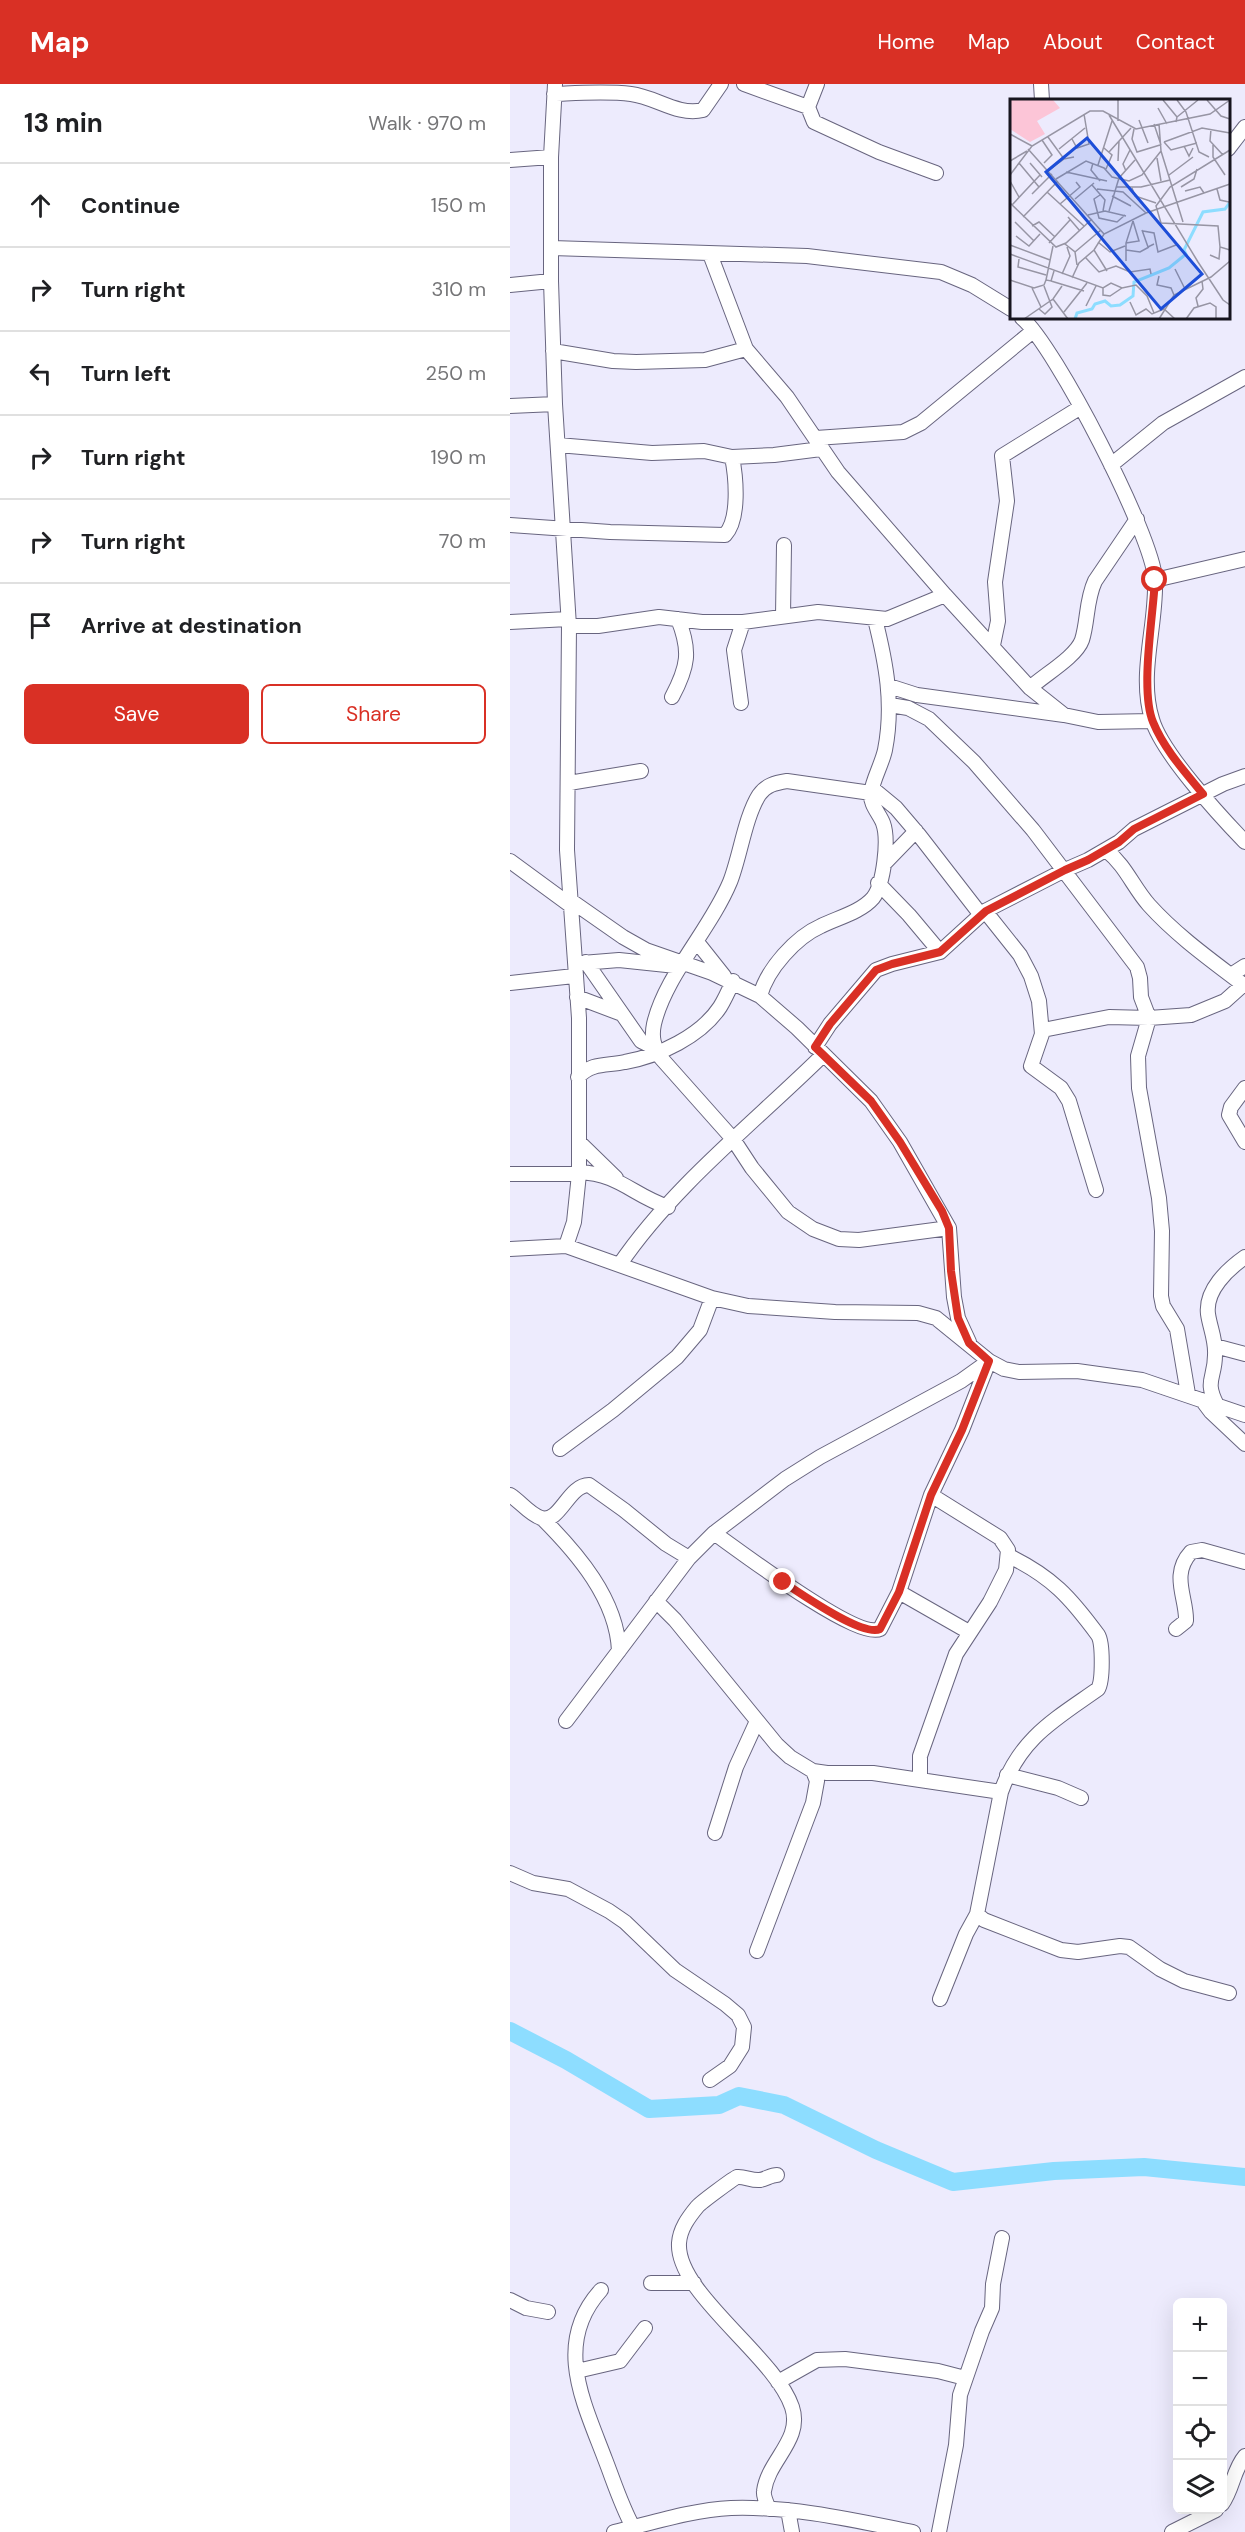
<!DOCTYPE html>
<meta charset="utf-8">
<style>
:root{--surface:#fff;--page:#f2f2f2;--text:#202124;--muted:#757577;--line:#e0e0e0;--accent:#d93025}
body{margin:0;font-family:"DM Sans",sans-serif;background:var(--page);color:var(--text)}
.controls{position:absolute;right:18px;bottom:18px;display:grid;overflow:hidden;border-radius:9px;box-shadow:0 6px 24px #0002}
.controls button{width:54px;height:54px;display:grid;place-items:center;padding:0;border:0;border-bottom:2px solid var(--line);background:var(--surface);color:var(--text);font:30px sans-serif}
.stop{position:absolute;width:18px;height:18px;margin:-14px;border:4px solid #d93025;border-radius:50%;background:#fff}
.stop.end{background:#d93025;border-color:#fff;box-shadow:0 2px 6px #0008}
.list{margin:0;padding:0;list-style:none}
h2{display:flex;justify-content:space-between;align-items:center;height:78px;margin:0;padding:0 24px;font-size:26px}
h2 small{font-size:20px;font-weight:400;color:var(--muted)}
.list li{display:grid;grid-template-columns:39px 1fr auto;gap:18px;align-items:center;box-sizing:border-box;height:84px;padding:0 24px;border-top:2px solid var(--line)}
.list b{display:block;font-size:22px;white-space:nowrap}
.list em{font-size:20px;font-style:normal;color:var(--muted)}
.actions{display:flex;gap:12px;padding:18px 24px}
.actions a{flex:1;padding:14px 0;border:2px solid var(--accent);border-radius:9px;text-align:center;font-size:21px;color:var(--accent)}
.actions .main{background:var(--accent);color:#fff}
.icon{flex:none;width:33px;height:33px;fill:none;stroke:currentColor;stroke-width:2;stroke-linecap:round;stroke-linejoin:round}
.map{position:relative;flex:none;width:735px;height:2448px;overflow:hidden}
header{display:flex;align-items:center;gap:36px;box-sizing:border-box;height:84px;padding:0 30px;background:var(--accent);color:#fff}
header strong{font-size:28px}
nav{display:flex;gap:33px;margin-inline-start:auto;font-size:21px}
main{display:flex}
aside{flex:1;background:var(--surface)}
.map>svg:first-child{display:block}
</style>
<header>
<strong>Map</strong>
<nav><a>Home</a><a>Map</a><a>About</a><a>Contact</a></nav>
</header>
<main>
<aside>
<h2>13 min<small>Walk · 970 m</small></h2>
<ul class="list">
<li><svg class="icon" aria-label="ahead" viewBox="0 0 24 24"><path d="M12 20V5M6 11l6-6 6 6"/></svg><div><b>Continue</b></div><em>150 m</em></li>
<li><svg class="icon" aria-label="right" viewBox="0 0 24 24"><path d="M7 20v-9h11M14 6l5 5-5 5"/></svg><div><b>Turn right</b></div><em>310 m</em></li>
<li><svg class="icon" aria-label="left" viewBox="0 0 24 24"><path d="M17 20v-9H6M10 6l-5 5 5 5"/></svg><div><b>Turn left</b></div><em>250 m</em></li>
<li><svg class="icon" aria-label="right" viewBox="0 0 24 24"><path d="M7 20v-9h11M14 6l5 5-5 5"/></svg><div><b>Turn right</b></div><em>190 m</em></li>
<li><svg class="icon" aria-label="right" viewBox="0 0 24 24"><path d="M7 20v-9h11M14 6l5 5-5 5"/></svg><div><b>Turn right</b></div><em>70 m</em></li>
<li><svg class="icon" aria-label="arrive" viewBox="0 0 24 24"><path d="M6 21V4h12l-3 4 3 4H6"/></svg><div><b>Arrive at destination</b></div></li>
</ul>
<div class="actions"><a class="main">Save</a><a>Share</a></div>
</aside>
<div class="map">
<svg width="735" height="2448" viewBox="0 0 735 2448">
<rect width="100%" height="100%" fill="#edebfd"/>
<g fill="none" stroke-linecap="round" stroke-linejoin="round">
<!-- river -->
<path stroke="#8dddff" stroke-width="18" d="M0 1947 56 1976 139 2025 209 2021 229 2012 274 2021 366 2066 443 2098 544 2087 634 2083 735 2093"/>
<defs>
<path id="minor" d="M45 0 41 73V197L45 320 59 542 57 766 69 934V1090L64 1138 56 1162
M234 0 298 23
M307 0 298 23 304 38 369 68 426 89
M531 0 532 16
M44 10C69 9 96 7 121 10 146 13 167 32 193 26L211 0
M718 65 735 43
M0 76 41 73
M42 164 297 172 431 188 462 201 501 225
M200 170 236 265 277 313 328 388 435 511 520 604 554 631
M0 201 41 197
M512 234C545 262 643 452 645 495 647 541 628 590 642 635 651 668 710 732 735 758
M43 267 103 277 126 278 195 276 236 265
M0 322 45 320
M306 354 393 348 411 339 523 247
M48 361 142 369 194 367 222 373 264 371 311 365
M601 381 653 339 735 293
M0 441 100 448 215 451C230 435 226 393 222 373
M645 496 735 475
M273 532 274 461
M0 538 58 535
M59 542H88L149 533 192 538H233L308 528 377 535 435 511
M483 561 488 537 485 498 497 417 492 372 571 323
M379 602 407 611 554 631 588 638 642 637
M520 604C534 591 566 573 572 556 578 537 576 516 585 497L627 435
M162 613C178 583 181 567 168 535
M231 619 224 566 233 538
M380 621 398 624 419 635 464 678 523 746 627 883 630 894 631 913 639 934 628 972 629 1004 649 1114 652 1147 651 1212 653 1222 667 1245 678 1310
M59 699 131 687
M363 705 386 724 409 751 471 831
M361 709 277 697C265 699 256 701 249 711 235 733 230 773 220 798 200 846 155 892 144 940 141 954 144 962 151 974L223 1055 242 1084 278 1128 303 1145 329 1155 349 1156 439 1144
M596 766C616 782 623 803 639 821 667 852 701 876 735 902
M0 777 60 821
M374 780 406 747
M368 799 399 831 430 868
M60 816 113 853 136 866 202 889 250 912 287 944 361 1017 390 1058 439 1144 444 1213 448 1234 459 1258
M475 827 510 871 521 892 529 917 532 950 521 982 551 1004 559 1017 586 1106
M187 858 214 892
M76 878 131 957 145 964
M72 879 109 876 166 882
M721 891 735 882
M0 899 64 892
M250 912C257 885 286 853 311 842 327 834 351 828 363 814 374 800 379 755 373 739 369 729 360 721 361 709 363 695 372 680 375 666 384 620 376 579 365 535
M67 913 112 930
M533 946 599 933 639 934 681 931 715 917 734 900
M305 963 320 940 366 886 382 880 430 868 475 827 555 786 578 776 609 758 624 745 713 700 735 692
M68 993C82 978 97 982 115 978 149 972 191 952 210 923 215 915 219 906 223 897
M735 1004 721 1023 719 1031 735 1058
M69 1058 106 1094
M69 1088C110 1090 122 1111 158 1123
M0 1090H69
M0 1165 56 1162 202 1214 238 1222 325 1228 408 1229 426 1234 479 1277 494 1285 509 1288 567 1287 632 1296 735 1331
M110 1180C163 1102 246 1037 313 971
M705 1262 735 1270
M692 1316 701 1328 735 1360
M707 1321C694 1296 705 1295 705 1271 706 1256 700 1244 698 1230 695 1206 718 1185 735 1173
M50 1365 103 1326 167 1273 190 1246 202 1214
M0 1411C11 1418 19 1430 31 1434 50 1440 58 1401 79 1401L114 1426 156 1460 179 1474
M421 1411 490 1454 498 1466 496 1486 480 1518 446 1570 410 1672V1696L491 1708
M32 1434C67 1469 107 1515 109 1567
M204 1449C228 1466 347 1556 370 1545L389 1508 421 1411 452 1346 479 1277
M499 1472C542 1493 560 1513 588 1551 593 1559 593 1597 588 1605 544 1636 510 1654 491 1708L467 1830 474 1836 551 1866 568 1868 610 1862 619 1863 650 1885 674 1897 719 1909
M389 1508 459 1548
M146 1517 165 1536 267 1661 280 1673 303 1687 317 1689H363L410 1696
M666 1545 676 1537C677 1514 660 1491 681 1468L692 1466 735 1478
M56 1637 179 1474 204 1449 275 1395 310 1373 451 1297 479 1277
M497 1691 548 1704 571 1714
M205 1749 226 1683 247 1637
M0 1789 23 1799 58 1805 99 1827 115 1838 165 1886 215 1920 228 1931 234 1943 232 1963 220 1982 200 1996
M247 1867 303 1719 307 1697 303 1687
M430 1915 456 1850 467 1830
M141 2199H184
M91 2206C43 2259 73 2317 95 2375 104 2398 111 2421 123 2443
M0 2216 16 2224 38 2228
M67 2287 110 2277 135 2244
M268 2298 307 2276 335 2275 428 2287 455 2294
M712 2420C723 2405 723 2386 735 2372
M259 2425C257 2420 253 2412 254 2407 258 2376 293 2356 282 2323 265 2272 166 2209 169 2159 170 2145 178 2134 187 2123 190 2119 224 2094 227 2093 234 2092 242 2097 250 2096 256 2095 261 2091 267 2091
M278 2426 282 2448
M104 2448C142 2439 181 2426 221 2424 282 2422 343 2436 403 2448
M429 2448 446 2361 450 2311 472 2247 482 2224 483 2200 492 2154
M662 2448 706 2426"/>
</defs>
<!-- minor casing -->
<use href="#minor" stroke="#68657f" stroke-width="16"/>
<!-- minor -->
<use href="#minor" stroke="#fff" stroke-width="14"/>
</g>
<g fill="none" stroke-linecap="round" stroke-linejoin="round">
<!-- route -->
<path stroke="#d93025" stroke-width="8" d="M273 1498C290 1509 352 1553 370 1545L389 1508 421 1411 452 1346 479 1277 459 1259 448 1234 441 1187 439 1144 432 1127 390 1058 361 1017 305 963 320 940 366 886 382 880 430 868 476 827 555 786 578 776 609 758 624 745 693 710C675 688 654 665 643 638 630 607 643 532 645 496"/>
</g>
<!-- overview -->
<g transform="translate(500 15)">
<rect width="220" height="220" fill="#edebfd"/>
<path d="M0 1H43L50 9 27 22 35 35 20 43 0 30Z" fill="#fcc5d7"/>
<path fill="none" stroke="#8dddff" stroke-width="3" d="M65 220 67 214 82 210 85 205 95 202 101 207 110 206 123 197 124 183 159 169 176 155 174 151 193 113 215 110 220 103"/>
<path fill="none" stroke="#9795a4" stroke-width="1.5" d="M153 1 167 18 166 23M167 1 176 13 189 53 199 58M197 1 211 17 220 20M148 9 157 25M99 16 188 163 213 201 220 206M167 18 188 1M129 21 138 44M108 22V1M144 25 151 46M149 25 151 52 173 123M124 30 122 40 127 53 150 46M201 30 200 42 213 56M0 35 22 47M38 38 54 60 64 58M62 40 67 49 79 45 74 15M32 41 42 56 34 64M154 43 192 29 220 34M154 43 161 51 187 44M203 46V58L215 76M174 47 179 57 183 49M94 49 102 56 96 70M18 50 94 135M49 50 75 29M220 51 160 88 146 107 151 124 208 127 210 148 220 151M99 53 121 29M147 59 151 82M0 62 17 52M108 62 109 42M9 64 29 88M20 64 32 78M83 64 81 71 90 82M88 66 102 22M39 71 54 60M116 72 113 65 120 51M56 73 97 82M0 76 22 47 80 12H93L126 30 200 15 220 1M159 76 183 58M46 80 76 62 94 69 102 78 119 82 132 76 151 52M0 82 9 98M82 86 95 101 93 112M106 88H131L160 81M171 88 184 80 187 70M122 89 125 97 146 104M87 90 113 93 136 114M207 90 210 101 219 103M175 92 190 88 194 94M37 93 74 127M22 95 42 75M90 96 84 100 89 119 107 123 115 116M102 97 121 107M65 100 84 84M0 104 46 148 56 144 82 120M50 105 70 88 66 83M2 106 30 76M99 112 109 79 125 61M78 116 95 112 116 117M13 118 48 82M58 118 70 132M5 123 24 142M22 127 29 123 45 138M132 131 138 148 144 145M133 132 144 134 148 153 166 146M6 137 19 147 30 135M88 143 100 153 115 147M39 144 60 121M116 144 129 142 123 122M55 145 65 153 67 166M0 146 40 161M43 147 36 181 41 182 44 172M84 151 97 172M116 151 130 153 139 148M65 153 91 131M0 155 93 189 101 184 112 189 126 186 137 197 144 214M200 156 209 160 210 148M75 158 89 173 106 167 120 173 140 170 141 175M9 160 8 168 36 176M116 162V144L123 122M165 170 175 190M52 175 60 157 57 148M149 177 147 186 161 189 164 196M62 179 69 164 84 151 94 135 136 114 220 85M0 181 24 189 34 186 36 181M41 182 74 192M22 189 31 208M93 189V196L100 197 112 189M43 200 58 220M120 203 126 216 136 210 142 215 154 210 165 220M76 207 86 187M188 207 186 199 193 190 192 182M29 210 35 215 42 208 34 187M54 213 77 184M14 220 43 200 52 187M149 220 164 196 201 178 220 162M176 220 184 209 200 204 206 208V220"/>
<path fill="#1d4ed8" fill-opacity="0.15" stroke="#1d4ed8" stroke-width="3" d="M77 39 192 175 151 210 36 73Z"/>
<rect width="220" height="220" fill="none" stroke="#17151f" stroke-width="3"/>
</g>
</svg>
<div class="controls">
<button>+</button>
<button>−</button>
<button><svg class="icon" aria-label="locate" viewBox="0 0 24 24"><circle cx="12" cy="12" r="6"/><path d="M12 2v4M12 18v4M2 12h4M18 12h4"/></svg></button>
<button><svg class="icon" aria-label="layers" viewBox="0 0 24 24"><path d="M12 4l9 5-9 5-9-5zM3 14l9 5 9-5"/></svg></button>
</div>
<div class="stop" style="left:645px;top:496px"></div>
<div class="stop end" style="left:273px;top:1498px"></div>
</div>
</main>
